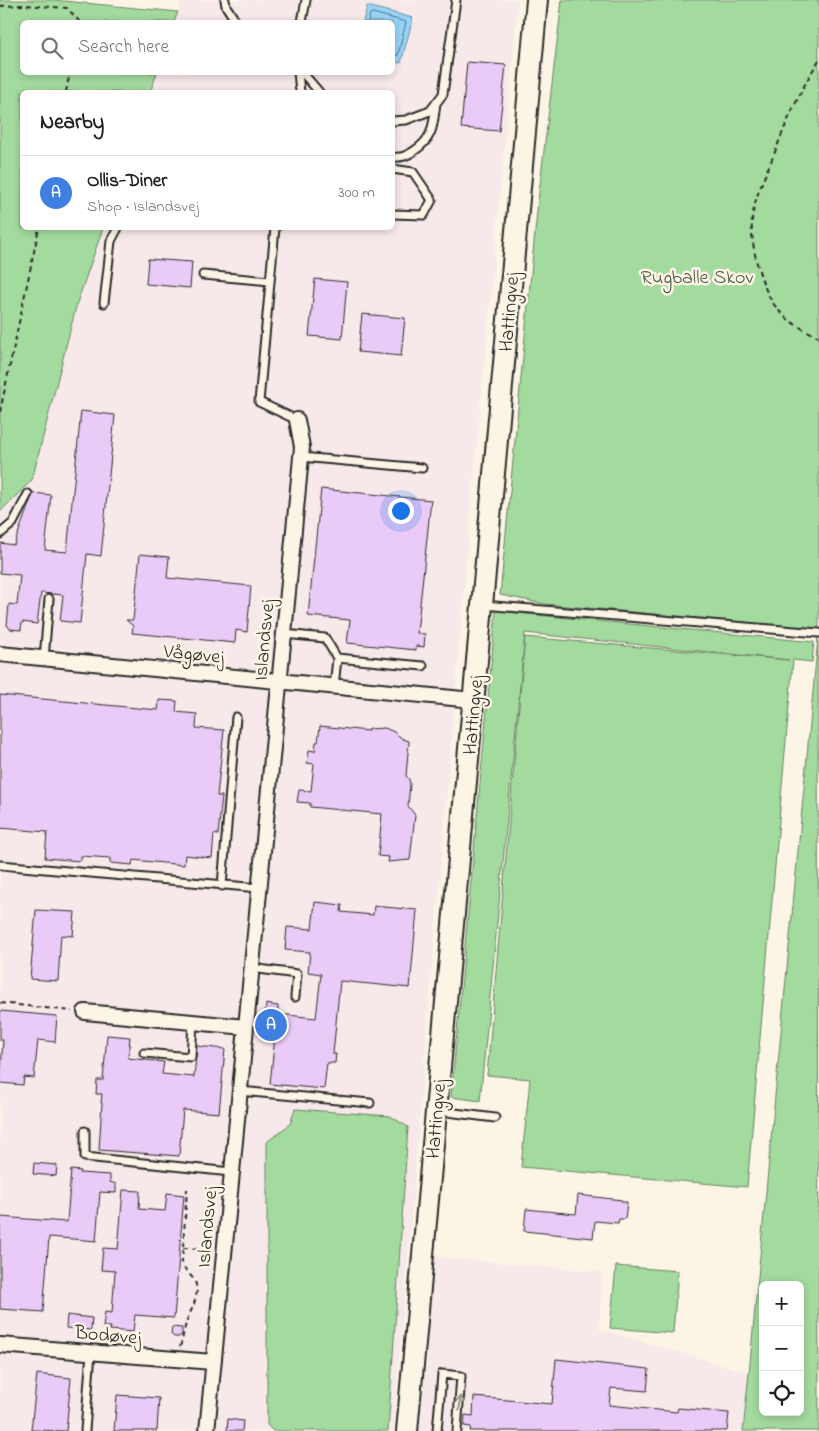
<!DOCTYPE html>
<meta charset="utf-8">
<style>
:root{--surface:#fff;--page:#f2f2f2;--text:#202124;--muted:#757577;--line:#e0e0e0;--accent:#7c3aed}
body{margin:0;font-family:"Indie Flower",sans-serif;background:var(--page);color:var(--text)}
.controls{position:absolute;right:15px;bottom:15px;display:grid;overflow:hidden;border-radius:8px;box-shadow:0 2px 8px #0003}
.controls button{width:45px;height:45px;display:grid;place-items:center;padding:0;border:0;border-bottom:1px solid var(--line);background:var(--surface);color:var(--text);font:25px sans-serif}
.you{position:absolute;left:400px;top:510px;width:18px;height:18px;margin:-12px;border:4px solid #fff;border-radius:50%;background:#1a73e8;box-shadow:0 0 0 8px #1a73e833}
.badge{display:grid;place-items:center;width:32px;height:32px;border-radius:50%;background:var(--accent);color:#fff;font-size:16px;font-weight:700}
.pin{position:absolute;translate:-50% -50%;border:2px solid #fff;box-shadow:0 1px 5px #0006}
.list{margin:0;padding:0;list-style:none}
h2{display:flex;justify-content:space-between;align-items:center;height:65px;margin:0;padding:0 20px;font-size:21px}
h2 small{font-size:16px;font-weight:400;color:var(--muted)}
.list li{display:grid;grid-template-columns:32px 1fr auto;gap:15px;align-items:center;box-sizing:border-box;height:75px;padding:0 20px;border-top:1px solid var(--line)}
.list b{display:block;font-size:19px;white-space:nowrap}
.list p{margin:0;font-size:16px;white-space:nowrap;color:var(--muted)}
.list em{font-size:16px;font-style:normal;color:var(--muted)}
.icon{flex:none;width:28px;height:28px;fill:none;stroke:currentColor;stroke-width:2;stroke-linecap:round;stroke-linejoin:round}
.map{position:relative;flex:none;width:819px;height:1431px;overflow:hidden}
.search{position:absolute;background:var(--surface);box-shadow:0 2px 8px #0003;left:20px;top:20px;width:375px;height:55px;display:flex;align-items:center;gap:12px;box-sizing:border-box;padding:0 18px;border-radius:8px;color:var(--muted);font-size:19px}
.panel{position:absolute;background:var(--surface);box-shadow:0 2px 8px #0003;left:20px;top:90px;width:375px;height:140px;border-radius:8px}
.map>svg:first-child{display:block}
</style>
<div class="map">
<svg width="819" height="1431" viewBox="0 0 819 1431">
<rect width="100%" height="100%" fill="#fcf5e5"/>
<filter id="ink" filterUnits="userSpaceOnUse"><feTurbulence type="fractalNoise" baseFrequency=".02" numOctaves="2"/><feDisplacementMap in="SourceGraphic" scale="10" xChannelSelector="R" yChannelSelector="G"/><feConvolveMatrix kernelMatrix="1 2 1 2 8 2 1 2 1" color-interpolation-filters="sRGB"/></filter>
<g filter="url(#ink)">
<!-- built -->
<path fill="#f7e8ea" d="M182 0H518L473 484 393 1431H0V512L32 480 77 303 103 228H392V92H150L157 73 392 72V22H174Z
M435 1257 602 1272 599 1329 749 1373 743 1431H419Z"/>
<!-- green -->
<path fill="#a3da9e" stroke="#678264" fill-rule="evenodd" d="M0 0H53L178 12 174 22H22V72L157 73 150 92H22V228H103L77 303 32 480 0 512Z
M562 0H819V629L545 604 500 595 538 201Z
M496 611 814 642 812 662 793 660 747 1187 521 1167 530 1079 487 1075 525 637 789 660 525 633 480 1101 451 1097Z
M818 638 819 1431H743L749 1373ZM763 1285H800V1412H763Z
M295 1109 390 1116 408 1127 388 1431H273L267 1425V1142L290 1124Z
M616 1266 678 1271 673 1333 610 1328Z"/>
<!-- water -->
<path fill="#96d4f7" stroke="#6b90a5" d="M367 6 413 18 401 63 393 61 392 22H363Z"/>
<g fill="none" stroke-linecap="round" stroke-linejoin="round">
<!-- shore -->
<path stroke="#566f7d" stroke-width="1" d="M368 22 370 14 373 13 406 22 398 55 392 56"/>
</g>
<!-- building -->
<path fill="#eacaf7" stroke="#2b2b2b" d="M467 62 506 65 499 131 461 128Z
M148 259 192 262 190 288 146 284Z
M315 279 347 282 342 339 309 336Z
M362 314 405 318 401 356 358 352Z
M81 411 115 415 101 556 87 554 80 623 60 621 63 595 41 593 37 624 22 622 21 630 10 629 7 625 9 604 17 605 20 575 0 573V543L14 545 33 493 51 495 45 550 67 552Z
M321 489 431 500 417 633 425 634 424 647 416 646V650L347 643 350 620 308 616Z
M140 554 169 557 167 578 251 586 247 632 236 630 235 643 132 633 133 626 126 620H133Z
M0 695 158 710 159 700 177 701 176 712 197 714 196 728 224 730 217 796H222L218 835 214 834 212 858 185 855 184 865 133 860 132 865 110 863V858L81 856V861L45 858 47 832 0 828Z
M320 726 368 731 369 729 385 728 394 732 403 739 409 741 406 776 409 779 410 784 408 806 415 815 410 860 388 862 389 857 378 856 382 814 310 807V803L297 802 299 790 311 791 314 764 307 763 309 750 315 751 316 742H318Z
M315 902 342 905 341 912 373 915 374 906 417 910 410 988 340 981 333 1054H336L335 1063H327L324 1089 270 1084 275 1036 263 1035 266 1004 278 1006V1014L316 1018 321 974 308 972 310 952 285 950 287 927 312 929Z
M36 910 75 912 73 936 61 935 58 981 30 979Z
M0 1011 57 1016 55 1042 38 1040 34 1078 24 1077 23 1085 0 1083 3 1040H0Z
M107 1035 130 1037 128 1058 164 1062 162 1074 194 1077 197 1046 225 1049 219 1113 183 1110 179 1156 99 1150 102 1103H101L102 1094H96L97 1080H103Z
M34 1163 57 1165 56 1176 33 1174Z
M71 1170 81 1171 80 1173 110 1175V1182L116 1184V1193L100 1192 96 1241 49 1237 43 1312 0 1309V1217L67 1222Z
M123 1190 140 1191 139 1209 165 1211 167 1193 184 1195 174 1318 135 1315 133 1332 110 1330 111 1327H103L105 1312 112 1313 115 1271 101 1270 103 1248 118 1249Z
M578 1195 622 1200V1202H627L625 1219H619L618 1223 595 1221 593 1238 524 1231 526 1209 576 1214Z
M67 1315 92 1318 91 1330 66 1328Z
M172 1327 182 1328V1335L178 1337H174L171 1334Z
M556 1359 649 1369 647 1391 611 1388 609 1405 677 1412 678 1408 729 1413 727 1431H470L471 1427 464 1426 465 1415 473 1416 474 1397 552 1404Z
M37 1374 71 1378 66 1431 31 1430Z
M117 1395 159 1398 157 1431H114Z
M228 1419 243 1421 242 1431H227Z"/>
<g fill="none" stroke-linecap="round" stroke-linejoin="round">
<defs>
<path id="lane" d="M225 0 226 6 236 22
M302 22 306 0
M298 72 300 92
M302 72 319 92
M392 121 406 120 430 111 443 94 456 0
M392 157C402 158 406 156 414 151 434 138 433 125 436 103
M392 169 413 172 432 200 424 215 392 214
M275 228 259 402 297 420
M203 275 270 281
M104 303 111 241 118 228
M301 457 422 468
M0 534 13 523 28 494
M483 605 819 633
M284 634 325 638 337 658 423 666
M44 659 49 599
M334 687 337 658
M0 865 259 888
M222 886 236 717
M251 968 297 974 295 997
M144 1053 191 1057 193 1022
M239 1091 370 1103
M439 1111 495 1118
M85 1131V1157L231 1172
M85 1431 91 1352
M437 1431 442 1374 461 1376 457 1431"/>
<path id="street" d="M0 654 473 700
M85 1012 246 1027
M0 1345 213 1362
M207 1431 302 447 297 420"/>
<path id="secondary" d="M407 1431 537 0"/>
</defs>
<!-- lane casing -->
<use href="#lane" stroke="#2b2b2b" stroke-width="11"/>
<!-- street casing -->
<use href="#street" stroke="#2b2b2b" stroke-width="18"/>
<!-- secondary casing -->
<use href="#secondary" stroke="#2b2b2b" stroke-width="24"/>
<!-- path -->
<path stroke="#2b2b2b" stroke-width="2" stroke-dasharray="5 4" stroke-linecap="butt" d="M0 6 25 5 67 8 80 22
M819 60C801 89 787 120 775 152 766 174 754 197 752 220 750 244 761 289 776 307 787 322 803 329 819 337
M66 92 70 72
M0 412 39 228
M0 1003 72 1011
M183 1248 212 1250
M180 1347C183 1338 184 1329 187 1320 191 1310 199 1297 196 1285 195 1277 184 1272 182 1262L187 1189"/>
<!-- lane -->
<use href="#lane" stroke="#fcf5e5" stroke-width="7"/>
<!-- street -->
<use href="#street" stroke="#fcf5e5" stroke-width="14"/>
<!-- secondary -->
<use href="#secondary" stroke="#fcf5e5" stroke-width="20"/>
</g>
<!-- one-way arrows -->
<defs><path id="oneway-shaft" d="M-6 0H5M1.5-3L5.5 0L1.5 3" fill="none" stroke-width="1.6" stroke-linecap="round" stroke-linejoin="round" transform="scale(1.25)"/></defs>
<use stroke="#949088" href="#oneway-shaft" transform="translate(460 1403) rotate(-85)"/>
</g>
<g text-anchor="middle" stroke-width="5" stroke-linejoin="round" paint-order="stroke">
<!-- park labels -->
<g font-size="20" fill="#495748" stroke="#fcf5e5">
<text x="697" y="283">Rugballe Skov</text>
</g>
<!-- street labels -->
<g font-size="20" fill="#2b2b2b" stroke="#fcf5e5">
<text transform="translate(508 312) rotate(-85)" y="7">Hattingvej</text>
<text transform="translate(263 640) rotate(-85)" y="7">Islandsvej</text>
<text transform="translate(194 653) rotate(6)" y="7">Vågøvej</text>
<text transform="translate(472 715) rotate(-85)" y="7">Hattingvej</text>
<text transform="translate(435 1119) rotate(-85)" y="7">Hattingvej</text>
<text transform="translate(206 1227) rotate(-85)" y="7">Islandsvej</text>
<text transform="translate(108 1334) rotate(5)" y="7">Bodøvej</text>
</g>
</g>
</svg>
<div class="controls">
<button>+</button>
<button>−</button>
<button><svg class="icon" aria-label="locate" viewBox="0 0 24 24"><circle cx="12" cy="12" r="6"/><path d="M12 2v4M12 18v4M2 12h4M18 12h4"/></svg></button>
</div>
<div class="you"></div>
<div class="pin badge" style="left:271px;top:1025px;background:#3f7fe0">A</div>
<div class="search"><svg class="icon" aria-label="search" viewBox="0 0 24 24"><circle cx="10" cy="10" r="6"/><path d="M15 15l6 6"/></svg>Search here</div>
<section class="panel">
<h2>Nearby<small></small></h2>
<ul class="list">
<li><span class="badge" style="background:#3f7fe0">A</span><div><b>Ollis-Diner</b><p>Shop · Islandsvej</p></div><em>300 m</em></li>
</ul>
</section>
</div>
